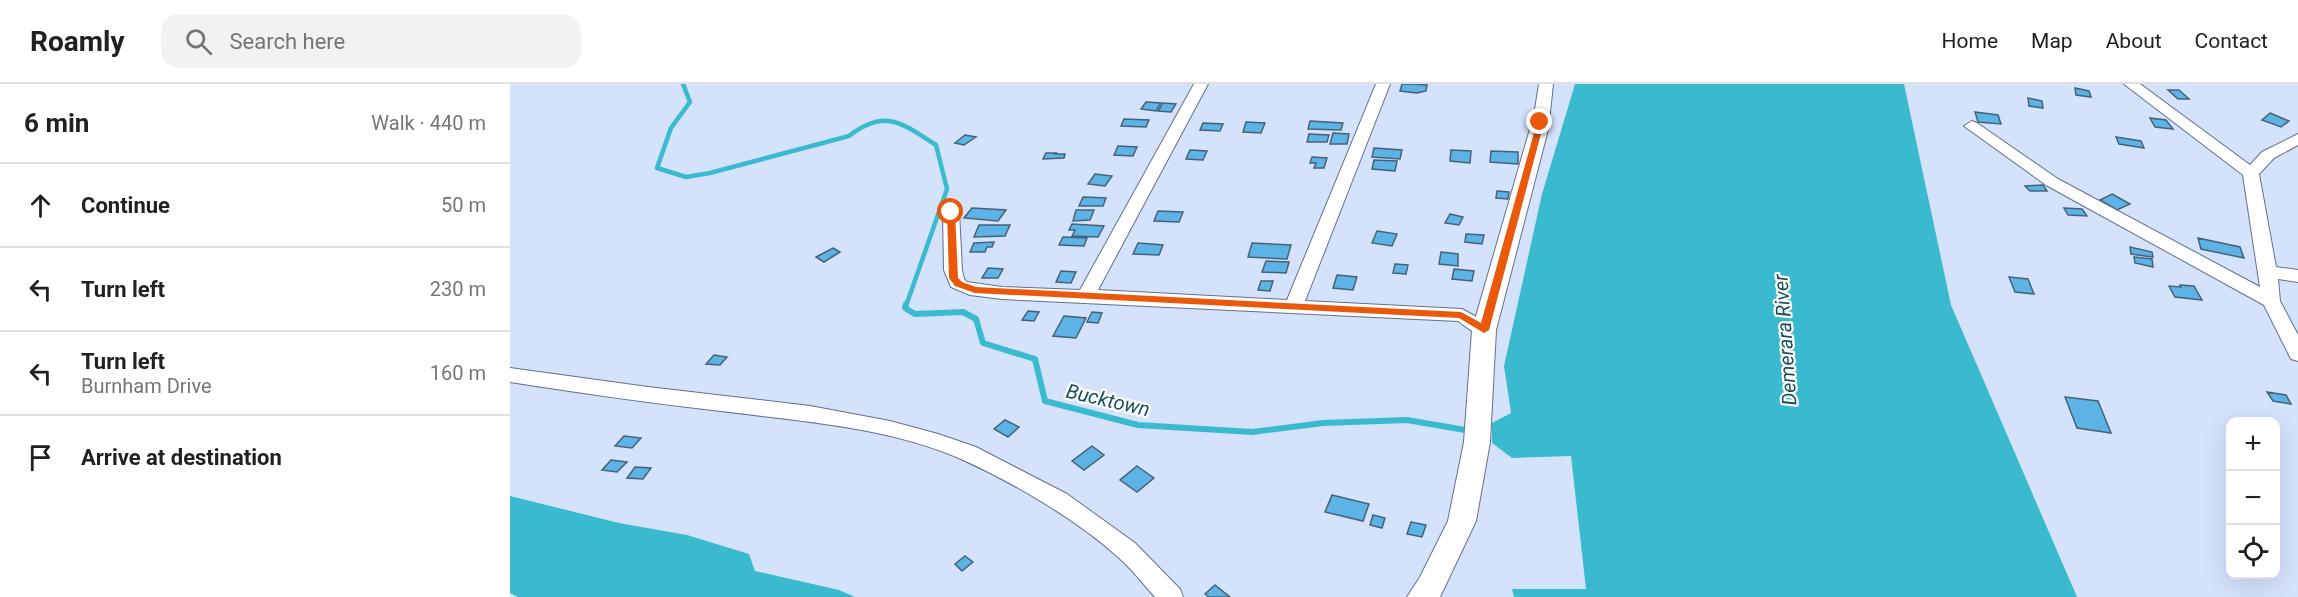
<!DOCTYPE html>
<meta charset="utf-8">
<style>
:root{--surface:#fff;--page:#f2f2f2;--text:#202124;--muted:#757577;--line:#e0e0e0}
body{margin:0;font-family:Roboto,sans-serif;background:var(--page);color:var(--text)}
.controls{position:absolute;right:18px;bottom:18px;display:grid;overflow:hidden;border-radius:12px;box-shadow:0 6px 24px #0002}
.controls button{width:54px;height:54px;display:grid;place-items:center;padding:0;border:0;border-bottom:2px solid var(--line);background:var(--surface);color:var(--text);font:30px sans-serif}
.stop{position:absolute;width:18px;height:18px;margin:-14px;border:4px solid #ea580c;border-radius:50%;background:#fff}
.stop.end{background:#ea580c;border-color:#fff;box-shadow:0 2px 6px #0008}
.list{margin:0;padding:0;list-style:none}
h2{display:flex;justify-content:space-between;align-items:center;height:78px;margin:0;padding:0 24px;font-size:26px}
h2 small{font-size:20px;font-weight:400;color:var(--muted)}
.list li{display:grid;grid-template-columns:39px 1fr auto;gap:18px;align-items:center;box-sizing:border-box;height:84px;padding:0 24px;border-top:2px solid var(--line)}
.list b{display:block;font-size:22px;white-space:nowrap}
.list p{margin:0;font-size:20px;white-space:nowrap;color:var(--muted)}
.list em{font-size:20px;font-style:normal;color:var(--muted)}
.icon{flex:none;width:33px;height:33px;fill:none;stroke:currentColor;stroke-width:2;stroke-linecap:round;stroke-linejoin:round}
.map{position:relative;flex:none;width:1788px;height:513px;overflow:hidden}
header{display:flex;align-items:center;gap:36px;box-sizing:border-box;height:84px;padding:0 30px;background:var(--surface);border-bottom:2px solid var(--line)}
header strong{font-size:28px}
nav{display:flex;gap:33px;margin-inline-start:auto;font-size:21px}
.search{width:420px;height:54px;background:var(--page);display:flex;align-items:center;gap:15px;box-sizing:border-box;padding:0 21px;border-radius:18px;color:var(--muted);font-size:22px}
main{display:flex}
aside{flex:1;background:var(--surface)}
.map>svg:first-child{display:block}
</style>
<header>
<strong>Roamly</strong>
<div class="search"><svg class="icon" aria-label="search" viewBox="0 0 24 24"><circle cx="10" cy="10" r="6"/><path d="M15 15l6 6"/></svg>Search here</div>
<nav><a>Home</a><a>Map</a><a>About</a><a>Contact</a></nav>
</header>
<main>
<aside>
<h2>6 min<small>Walk · 440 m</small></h2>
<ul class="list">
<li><svg class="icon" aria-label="ahead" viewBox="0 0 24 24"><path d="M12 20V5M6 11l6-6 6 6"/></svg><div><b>Continue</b></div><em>50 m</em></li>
<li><svg class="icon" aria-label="left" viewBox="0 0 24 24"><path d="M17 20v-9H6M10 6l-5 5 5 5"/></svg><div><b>Turn left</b></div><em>230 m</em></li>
<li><svg class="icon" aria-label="left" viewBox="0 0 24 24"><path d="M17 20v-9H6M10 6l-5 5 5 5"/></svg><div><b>Turn left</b><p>Burnham Drive</p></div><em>160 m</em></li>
<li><svg class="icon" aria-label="arrive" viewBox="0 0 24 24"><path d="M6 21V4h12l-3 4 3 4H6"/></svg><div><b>Arrive at destination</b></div></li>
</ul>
</aside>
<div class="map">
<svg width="1788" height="513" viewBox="0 0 1788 513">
<rect width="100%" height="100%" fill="#d5e2fc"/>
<!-- water -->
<path fill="#3abacf" d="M1065 0H1394L1441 221 1567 513H1004L1002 505H1076L1061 372 1002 374 982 359V339L1001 329 994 282 1032 110Z
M0 412 109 439 177 451 239 470 245 487 329 506 345 513H8L0 509Z"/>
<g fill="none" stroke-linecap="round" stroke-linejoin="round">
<!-- stream-far1 -->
<path stroke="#3abacf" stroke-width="4.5" d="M173 0 180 18 161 44 147 84 176 93 200 89 339 52C375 24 392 39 426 61L437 105 396 222"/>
<!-- stream -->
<path stroke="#3abacf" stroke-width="6" d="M396 220 395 224 405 230 453 228 466 235 473 259 525 275 535 317 628 341 742 348 813 339 897 336 961 347"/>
</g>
<!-- building -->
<path fill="#5db2e6" stroke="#456377" stroke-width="1.5" d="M892 0H902L917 1 916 7 907 9 890 7Z
M1565 4 1579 7 1581 13 1566 11Z
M1658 6H1669L1679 15H1668Z
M1518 14 1532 17 1533 24 1519 22Z
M636 18 651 19 646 27 631 25Z
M653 19 666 20 661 28 648 27Z
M1465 28 1488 31 1491 40 1468 38Z
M1760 29 1779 37 1771 43 1752 36Z
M1640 34 1656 36 1663 45 1645 43Z
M614 35 639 36 636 43 611 42Z
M800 37 833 39 831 46 798 45Z
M736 38 755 39 751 49 733 48Z
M693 39 713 40 710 47 690 46Z
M823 49 839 50 837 60H820Z
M799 50 819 51 817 58H797Z
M455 51 466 53 454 61 445 59Z
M1606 53 1631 57 1634 64 1609 60Z
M608 62 627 63 623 72 604 71Z
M864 64 892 66 890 75 862 73Z
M680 66 697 67 693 76 676 75Z
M941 66 961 67 960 79 940 77Z
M981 67 1008 68V80L980 78Z
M536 69H546L545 70H555L554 74 533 75Z
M802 73 817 74 814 84H804L806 79H800Z
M864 76 887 77 885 87 862 85Z
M585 90 602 92 595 102 578 100Z
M1533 101 1537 107H1520L1515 102Z
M987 107 999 108 998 115 986 114Z
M1602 110 1620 120 1607 126 1590 116Z
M573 113 596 114 593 122H569Z
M462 124 496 126 488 137 454 134Z
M1554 124 1572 125 1577 132 1558 131Z
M566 126H584L580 136 563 137Z
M648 127 673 128 669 138 644 137Z
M940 130 953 133 949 141 935 139Z
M562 140 594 142 588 153 562 152 565 146H559Z
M469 141H500L495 152 464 153Z
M867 147 887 150 882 162 862 159Z
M956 150 974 151 972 160 955 158Z
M553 153 577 154 574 162 549 161Z
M1688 154 1730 163 1734 174 1691 165Z
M484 158 482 163H477L475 168H460L464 159Z
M628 159 653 161 649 171 623 170Z
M742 159 781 161 777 175 738 173Z
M1620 163 1642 168 1643 173 1621 170Z
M323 164 330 168 314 178 306 173Z
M931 168 948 170V182L929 180Z
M1624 173 1642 175 1643 183 1625 179Z
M756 177 779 178 776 189 752 188Z
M885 180 898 181 896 190 883 189Z
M478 184 493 185 488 194H472Z
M944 185 964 187 962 197 942 195Z
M551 187 566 188 561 199 546 198Z
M827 191 847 193 843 206 823 204Z
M1499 193 1518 195 1524 210 1505 208Z
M751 197H763L760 207 748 206Z
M1670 201 1684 202 1692 216 1665 213 1659 202 1671 203Z
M518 227 529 228 524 237 512 236Z
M582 228 592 229 588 239 577 238Z
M554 232 576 234 566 254 543 252Z
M204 271 217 273 210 281 196 280Z
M1757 308 1776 311 1781 320 1763 317Z
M1555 313 1588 317 1601 349 1567 344Z
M495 336 509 343 498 353 484 345Z
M114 352 131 354 122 364 105 362Z
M582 362 594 371 574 386 562 377Z
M101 376 117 378 107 388 92 386Z
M627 382 644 394 627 408 610 396Z
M125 383 141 384 133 395 117 394Z
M822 411 859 420 853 437 815 428Z
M863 431 875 434 872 444 860 441Z
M901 438 916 441 912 453 897 450Z
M455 472 463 478 452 487 445 480Z
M705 501 720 513H699L695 510Z"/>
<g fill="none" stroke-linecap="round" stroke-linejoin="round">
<defs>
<path id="minor" d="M684 0H698L588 206 777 216 866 0H880L795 217 952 225 981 241 984 246 981 251C968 254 958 244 948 237L492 215 460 211 441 203 434 186 433 128 441 123 449 128 452 186 454 195 457 198 492 203 570 206Z
M1029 0H1043L1039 38 1031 43 1023 38Z
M1614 0H1630L1740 81 1752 68 1788 50V61L1764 74 1749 90 1766 183 1788 186V198L1768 195 1770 217 1788 251V277L1781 275 1754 221 1536 101 1454 42 1462 37 1467 39 1548 95 1750 203 1733 91Z
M0 284 138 303 300 322 380 337 428 350 466 363 557 410 625 459 670 505 673 513H645C633 500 622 485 608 473 566 435 502 398 451 375 379 343 289 337 211 327 141 319 70 309 0 298Z"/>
<path id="tertiary" d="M1031 32 1038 34 1040 38 986 246 980 358 966 437 930 513H897L910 493 938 437 954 358 962 246 1022 38 1024 34Z"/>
</defs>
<!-- minor casing -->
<use href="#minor" stroke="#62708c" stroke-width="2"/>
<!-- tertiary casing -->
<use href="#tertiary" stroke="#62708c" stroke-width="2"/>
<!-- minor -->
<use href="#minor" fill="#fff" fill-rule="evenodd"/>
<!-- tertiary -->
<use href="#tertiary" fill="#fff" fill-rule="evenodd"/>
</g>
<!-- route -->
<path fill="#ea580c" d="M1030 35 1034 38 979 246 974 249 949 234 465 209 445 202 439 194 437 128 441 126 445 128 448 194 452 198 466 203 951 228 971 239 1027 38Z"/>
<g text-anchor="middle" stroke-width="4.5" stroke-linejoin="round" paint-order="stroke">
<!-- water labels -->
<g font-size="20" font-style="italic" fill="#194f58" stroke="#fff">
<text transform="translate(1275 256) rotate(-94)" y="7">Demerara River</text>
<text transform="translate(598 316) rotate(13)" y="7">Bucktown</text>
</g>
</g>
</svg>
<div class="controls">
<button>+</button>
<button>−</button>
<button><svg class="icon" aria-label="locate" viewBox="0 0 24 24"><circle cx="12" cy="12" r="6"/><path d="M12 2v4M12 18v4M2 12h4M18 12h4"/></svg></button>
</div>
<div class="stop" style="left:441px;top:128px"></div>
<div class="stop end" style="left:1030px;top:38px"></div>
</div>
</main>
